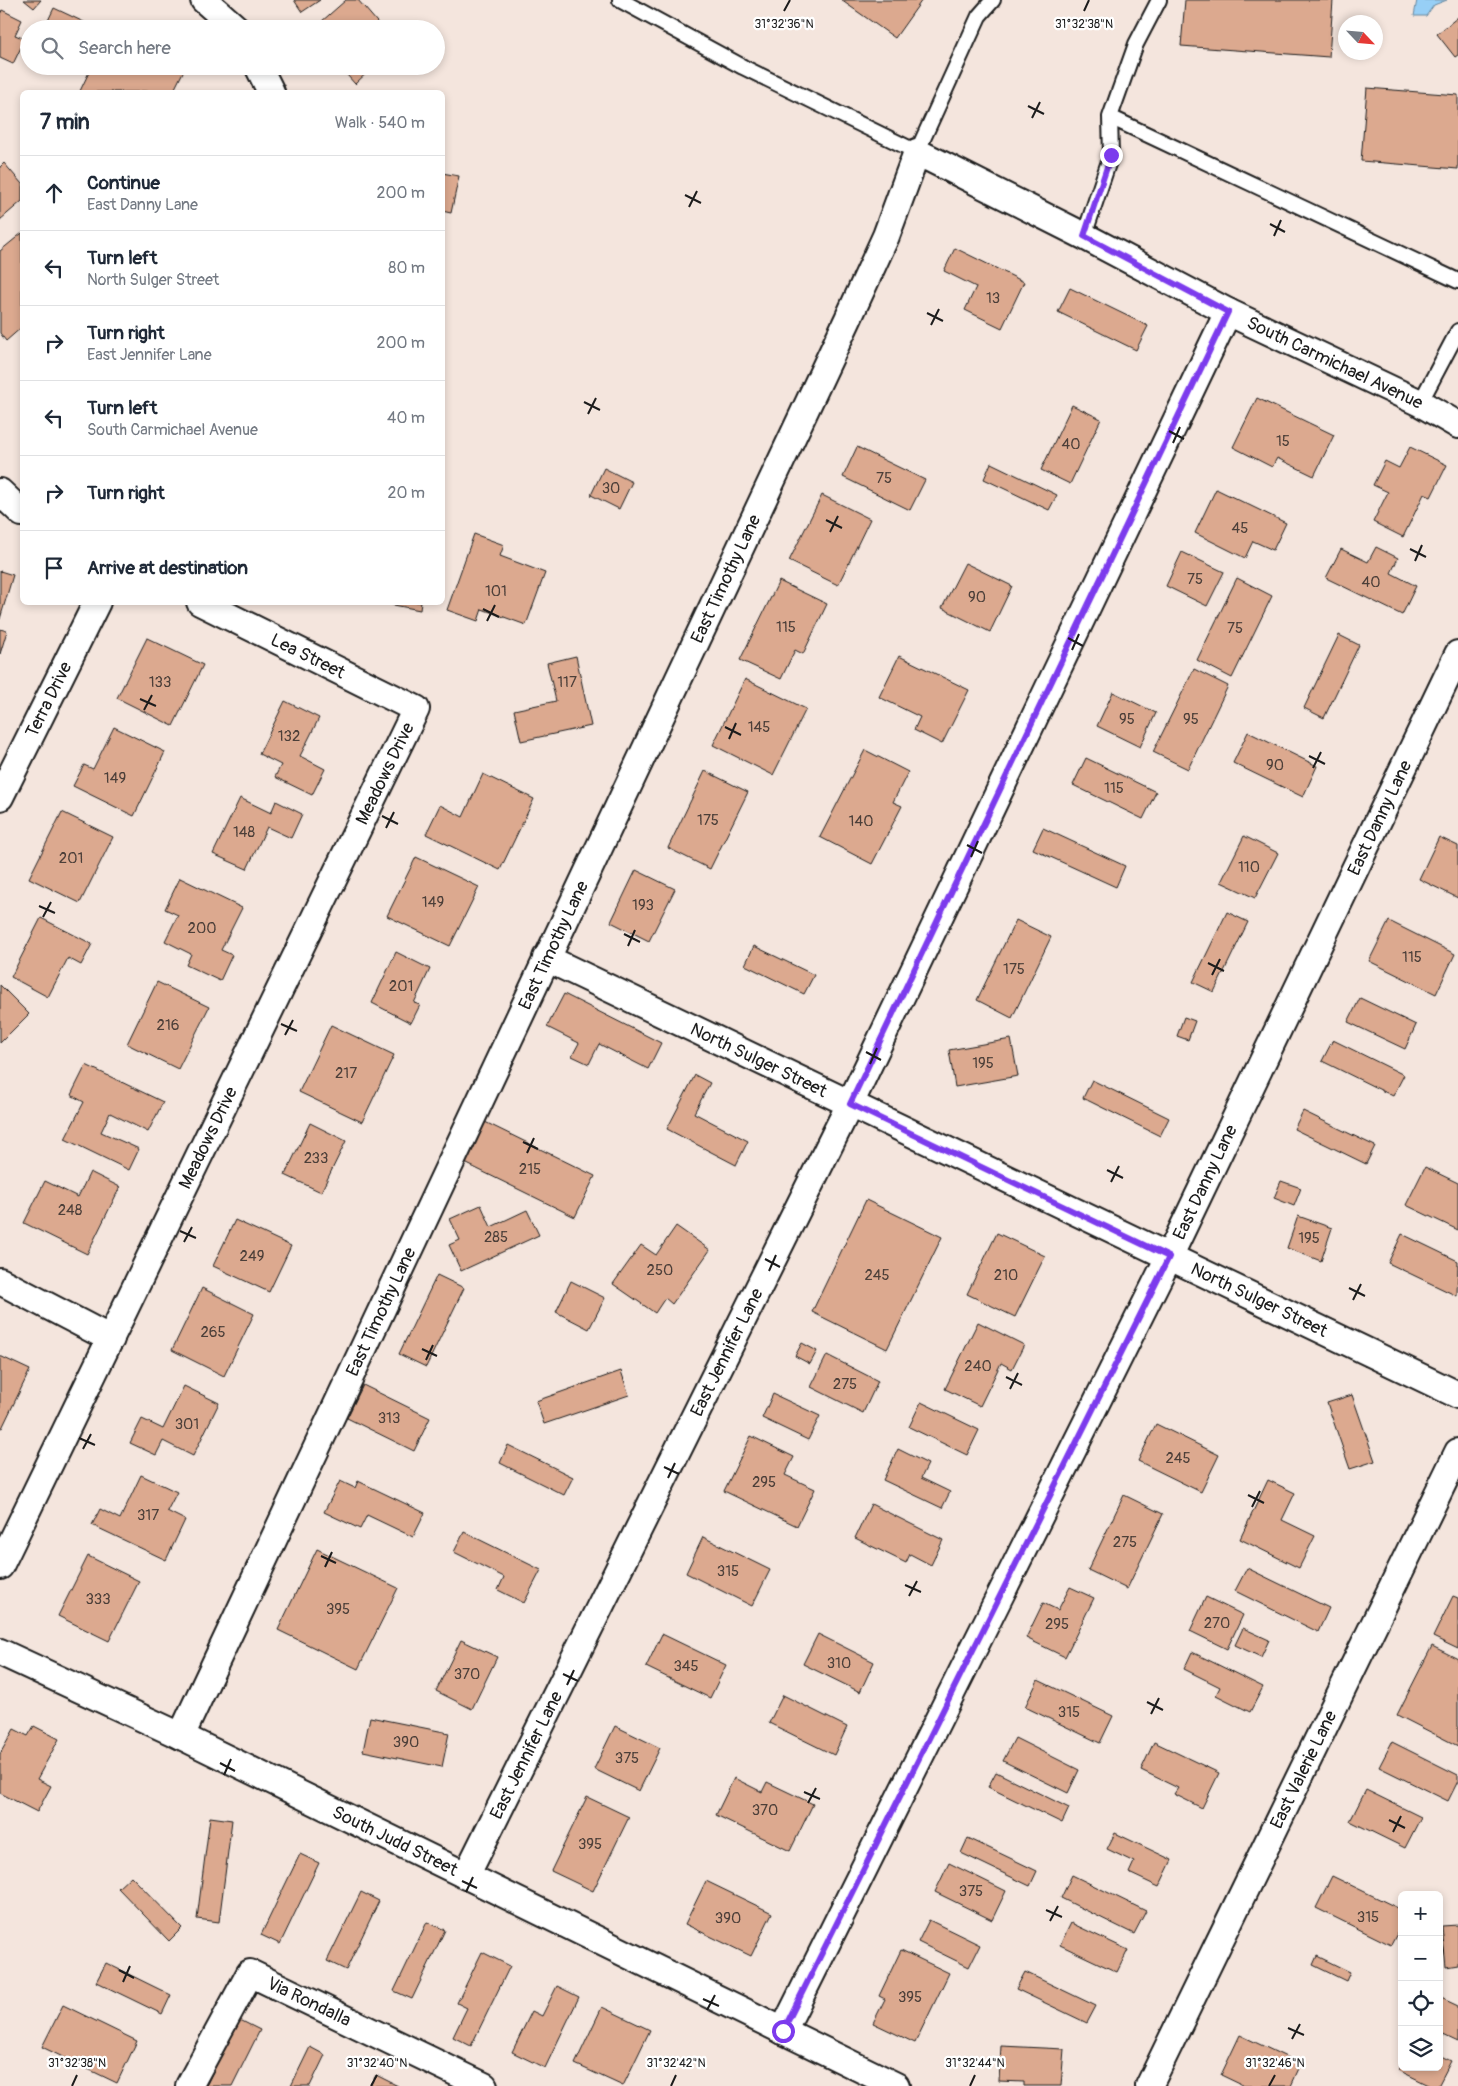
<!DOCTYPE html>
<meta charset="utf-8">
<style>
:root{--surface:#fff;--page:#f2f2f3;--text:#1f2937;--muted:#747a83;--line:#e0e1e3}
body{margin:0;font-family:Pangolin,sans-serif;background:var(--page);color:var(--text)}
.controls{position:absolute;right:15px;bottom:15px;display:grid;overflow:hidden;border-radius:8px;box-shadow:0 2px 8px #0003}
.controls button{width:45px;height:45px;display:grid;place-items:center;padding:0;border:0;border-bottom:1px solid var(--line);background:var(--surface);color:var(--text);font:25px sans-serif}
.compass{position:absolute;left:1338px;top:15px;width:45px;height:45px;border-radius:50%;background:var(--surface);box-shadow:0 2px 8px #0003;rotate:116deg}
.stop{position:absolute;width:15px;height:15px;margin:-11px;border:4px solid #7c3aed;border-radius:50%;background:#fff}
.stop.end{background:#7c3aed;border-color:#fff;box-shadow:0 1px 5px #0008}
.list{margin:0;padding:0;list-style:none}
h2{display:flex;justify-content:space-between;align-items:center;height:65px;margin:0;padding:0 20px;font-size:21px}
h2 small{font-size:16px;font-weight:400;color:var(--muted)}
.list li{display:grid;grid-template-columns:32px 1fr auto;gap:15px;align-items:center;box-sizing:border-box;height:75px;padding:0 20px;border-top:1px solid var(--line)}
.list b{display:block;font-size:19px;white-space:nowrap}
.list p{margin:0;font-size:16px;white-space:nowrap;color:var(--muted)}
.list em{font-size:16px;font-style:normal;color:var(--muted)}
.icon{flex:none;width:28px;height:28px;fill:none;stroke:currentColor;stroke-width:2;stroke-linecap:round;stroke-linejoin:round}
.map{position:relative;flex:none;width:1458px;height:2086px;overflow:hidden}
.search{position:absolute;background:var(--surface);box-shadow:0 2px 8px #0003;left:20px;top:20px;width:425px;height:55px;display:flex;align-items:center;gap:12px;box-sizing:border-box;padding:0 18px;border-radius:28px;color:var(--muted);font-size:19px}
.panel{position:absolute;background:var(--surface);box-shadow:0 2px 8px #0003;left:20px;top:90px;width:425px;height:515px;border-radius:8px}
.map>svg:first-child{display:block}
</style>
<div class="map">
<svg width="1458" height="2086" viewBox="0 0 1458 2086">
<rect width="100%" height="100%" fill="#f4e5dd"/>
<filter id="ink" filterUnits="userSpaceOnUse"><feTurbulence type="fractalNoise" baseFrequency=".02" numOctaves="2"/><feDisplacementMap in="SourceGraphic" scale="10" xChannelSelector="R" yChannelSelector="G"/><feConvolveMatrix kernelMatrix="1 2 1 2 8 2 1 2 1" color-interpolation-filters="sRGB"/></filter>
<g filter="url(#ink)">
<!-- water -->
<path fill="#97cff6" stroke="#66879f" d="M1417 0H1447L1434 5 1426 16H1414Z"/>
<!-- building -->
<path fill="#dca98f" stroke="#1c1c1c" d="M24 0H41L34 8Z
M294 0H320L302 12Z
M346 0H358L383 29H313Z
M841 0H922L895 38Z
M1185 0H1333L1329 57 1181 46Z
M54 8 88 24 85 29H44Z
M2 10 22 20 15 35 25 39 13 64 0 58V15Z
M1458 17V55L1455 57 1437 34Z
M92 66H186L173 92 141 91 140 92H82L80 91Z
M339 66H374L355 84Z
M1367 88 1458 95V169L1361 161Z
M4 163 22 184V201L0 220V167Z
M442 173 459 176 451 213 442 211Z
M22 233V327L6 341 0 333V251Z
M955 248 1024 282 1002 328 965 310 976 287 944 271Z
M1070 288 1148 326 1136 350 1058 312Z
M1257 398 1334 435 1314 476 1277 458 1272 467 1233 447Z
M1072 405 1101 419 1070 484 1041 470Z
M857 447 925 480 910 510 843 477Z
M1410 447 1447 465 1431 497 1424 494 1403 537 1373 522 1388 492 1373 485 1385 461 1399 468Z
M991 463 1057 495 1049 510 984 479Z
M604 468 632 482 619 509 591 495Z
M1216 489 1286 523 1273 550 1253 541 1245 558 1195 533Z
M822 495 870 519 838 585 789 561Z
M474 534 504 545 500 556 545 573 526 625 482 609 478 621 447 610Z
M1376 547 1398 558 1391 573 1416 586 1402 615 1326 578 1341 549 1368 562Z
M1182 552 1224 572 1207 606 1166 586Z
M965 563 1012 586 990 632 942 608Z
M0 571 13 575 0 619Z
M1237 578 1272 596 1232 678 1197 660Z
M779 581 827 604 803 654 795 650 781 679 740 660Z
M378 602H421L420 610Z
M0 629 7 631 0 654Z
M1339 635 1359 645 1324 718 1304 708Z
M147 638 203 665 173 726 117 698Z
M576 656 591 726 521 741 514 710 556 701 547 663Z
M899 656 969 690 942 744 914 730 920 717 879 697Z
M1194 669 1228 686 1188 769 1153 752Z
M745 679 806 709 773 775 713 745Z
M1113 692 1156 713 1140 747 1097 726Z
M285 701 319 718 300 756 325 769 312 795 275 777 281 765 259 754Z
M114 727 165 752 134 816 73 786 84 765 93 769Z
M1248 732 1317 766 1303 797 1233 763Z
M865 750 908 772 893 802 902 806 872 864 820 837Z
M1086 758 1156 792 1143 819 1073 785Z
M705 771 748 792 710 869 668 848Z
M483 774 534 799 500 870 426 834 440 805 463 817Z
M240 798 271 813 276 801 302 814 291 838 267 827 247 869 213 854Z
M62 812 113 837 80 903 29 878Z
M1043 828 1125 866 1116 887 1033 849Z
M1244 836 1278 853 1255 898 1221 882Z
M1439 837 1458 846V898L1419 879Z
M416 857 479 887 450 946 387 916Z
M636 870 675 889 649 941 611 922Z
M180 878 242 908 221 950 232 955 220 981 186 965 191 954 165 941 178 915 165 909Z
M1227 912 1248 922 1214 992 1193 982Z
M41 918 92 944 81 965 68 958 48 997 11 977Z
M1016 920 1051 937 1012 1018 977 1000Z
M1389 921 1455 954 1436 994 1369 961Z
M754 946 814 975 804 994 745 965Z
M396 952 430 969 414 1003 420 1005 411 1023 372 1003Z
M157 982 209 1007 178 1069 127 1044Z
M0 985 29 1014 0 1043Z
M564 994 661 1043 648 1069 599 1044 589 1064 572 1056 579 1043 547 1027Z
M1360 998 1416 1025 1405 1049 1348 1022Z
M1184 1017 1195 1021 1188 1040 1177 1036Z
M331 1025 394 1055 362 1122 299 1092Z
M1011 1039 1018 1076 955 1087 949 1050Z
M1333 1040 1404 1075 1393 1096 1322 1061Z
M86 1065 163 1102 148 1132 110 1113 101 1132 139 1149 129 1170 65 1139 84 1102 71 1095Z
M695 1075 710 1083 694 1113 748 1141 736 1165 667 1129Z
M1092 1080 1169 1118 1160 1136 1083 1098Z
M1303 1111 1375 1146 1366 1164 1294 1129Z
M485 1122 595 1176 575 1217 465 1163Z
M310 1123 346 1141 321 1192 285 1175Z
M1425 1167 1458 1183V1230L1406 1205Z
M90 1172 120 1187 87 1254 24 1223 45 1181 78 1197Z
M1281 1181 1301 1188 1294 1206 1274 1198Z
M866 1200 942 1237 887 1349 812 1312Z
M481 1205 491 1227 527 1210 539 1235 461 1271 449 1245 460 1240 450 1219Z
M1298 1216 1332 1228 1321 1261 1287 1248Z
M235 1220 291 1246 269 1292 213 1266Z
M676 1226 710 1250 672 1304 665 1298 655 1313 613 1284 641 1245 656 1255Z
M997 1233 1045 1256 1015 1317 967 1294Z
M1402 1234 1458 1261 1457 1296 1388 1263Z
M437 1275 464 1288 426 1367 399 1354Z
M571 1281 605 1298 589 1329 556 1312Z
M202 1288 254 1314 224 1376 172 1350Z
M978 1322 1024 1345 1012 1369 1001 1363 980 1406 945 1389Z
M802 1343 817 1351 810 1364 795 1356Z
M827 1355 878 1381 863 1413 811 1387Z
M0 1356 30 1370 2 1428 0 1427Z
M621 1371 629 1395 544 1424 536 1401Z
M363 1385 430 1418 414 1451 347 1418Z
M184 1386 219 1403 193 1456 163 1441 156 1455 130 1443 142 1419 163 1429Z
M773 1394 820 1416 808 1440 762 1418Z
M1352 1395 1375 1461 1350 1469 1327 1403Z
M921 1402 979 1430 967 1455 909 1427Z
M1156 1424 1219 1455 1201 1492 1138 1461Z
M751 1436 794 1457 785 1475 815 1489 797 1526 724 1491Z
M508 1445 573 1477 564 1495 500 1463Z
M898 1449 928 1464 921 1478 950 1492 942 1508 883 1480Z
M141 1475 177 1492 167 1511 185 1520 166 1560 92 1525 100 1509 120 1519Z
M1268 1480 1295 1493 1282 1520 1315 1536 1299 1568 1240 1539Z
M340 1481 355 1488 358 1481 425 1513 413 1537 367 1515 360 1529 324 1512Z
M1124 1495 1163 1514 1127 1589 1088 1570Z
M871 1504 943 1540 931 1565 910 1554 906 1563 855 1538Z
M464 1532 541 1570 524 1603 498 1590 504 1577 454 1552Z
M703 1537 770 1570 752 1606 686 1573Z
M317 1549 398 1588 358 1669 278 1630Z
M88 1556 139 1581 109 1641 58 1616Z
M1247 1568 1329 1608 1318 1632 1235 1591Z
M1070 1587 1094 1598 1065 1657 1026 1638 1043 1603 1058 1610Z
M1453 1596 1458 1598V1649L1433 1637Z
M1206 1597 1243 1615 1227 1649 1190 1631Z
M1243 1628 1269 1640 1261 1657 1235 1645Z
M662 1634 726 1665 710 1698 646 1667Z
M818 1634 874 1662 860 1692 803 1664Z
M461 1640 497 1657 472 1709 436 1691Z
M1432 1646 1458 1659V1746L1397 1715Z
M1192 1652 1263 1687 1250 1712 1216 1695 1220 1687 1184 1669Z
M1038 1680 1113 1716 1100 1743 1025 1707Z
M783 1695 847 1727 834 1755 769 1723Z
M370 1717 449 1733 442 1767 363 1751Z
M34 1726 59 1739 37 1779 51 1786 37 1812 0 1793V1754L14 1729 28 1736Z
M615 1726 660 1748 639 1791 594 1769Z
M1015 1738 1079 1770 1068 1793 1003 1761Z
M1154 1742 1219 1773 1202 1808 1174 1794 1178 1788 1141 1770Z
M1392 1742 1458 1775V1781L1448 1801 1379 1767Z
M996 1772 1069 1808 1062 1823 988 1787Z
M734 1778 762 1792 767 1782 813 1804 790 1851 716 1815Z
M1366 1790 1421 1817 1405 1848 1350 1821Z
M587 1797 629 1817 593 1891 551 1871Z
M210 1817 232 1820 219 1922 197 1919Z
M1115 1833 1172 1860 1159 1887 1129 1873 1134 1862 1107 1849Z
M968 1838 1037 1871 1030 1886 961 1853Z
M300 1854 319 1863 280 1944 261 1935Z
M949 1863 1006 1891 992 1920 935 1892Z
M1072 1875 1146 1911 1134 1934 1061 1898Z
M131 1876 182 1928 169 1941 118 1888Z
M1332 1876 1402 1910V1924L1391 1945 1316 1908Z
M706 1881 772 1913 751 1956 685 1924Z
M361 1892 379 1901 346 1970 327 1961Z
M929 1920 980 1945 969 1967 918 1942Z
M427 1922 445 1930 412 1999 394 1991Z
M1071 1923 1128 1950 1117 1972 1060 1945Z
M1458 1925V1965L1446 1967 1442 1926Z
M901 1950 949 1973 915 2043 873 2023 885 1999 879 1996Z
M482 1952 510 1966 471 2046 453 2037 467 2008 457 2003Z
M1317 1956 1350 1972 1346 1981 1313 1965Z
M106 1963 171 1995 162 2014 96 1982Z
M1025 1972 1096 2006 1087 2023 1016 1989Z
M557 1986 579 1997 545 2068 512 2052 532 2011 542 2016Z
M1439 1997 1458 2006V2042L1439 2033Z
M63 2005 137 2041 117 2083 42 2047Z
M602 2007 650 2030 623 2086 575 2064Z
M238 2019 260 2030 232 2086H206Z
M1240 2035 1301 2064 1291 2086H1244L1221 2075Z
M1001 2046 1064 2049 1061 2086H1024V2082L999 2081Z
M310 2047 325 2055 310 2086H291Z
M1439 2055 1451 2061 1438 2086H1431L1398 2070 1402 2063V2067H1439Z
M376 2075 398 2086H370Z"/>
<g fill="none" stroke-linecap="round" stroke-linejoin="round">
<defs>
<path id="service" d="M620 0 743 67 917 152 979 16 993 0
M1110 117 1458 281
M1084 236 1111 155 1110 117 1136 44 1159 0
M1420 403 1458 331"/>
<g id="minor">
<path d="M204 0 237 29"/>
<path d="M258 66 271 92"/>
<path d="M0 492 22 513"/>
<path id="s1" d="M0 797 97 602"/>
<path id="s2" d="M546 958 1458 1395"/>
<path d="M0 1281 111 1339"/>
<path id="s3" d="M0 1566 416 709 200 602"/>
<path id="s4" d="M0 1652 181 1736 896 2086"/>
<path id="s5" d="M181 1736 848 319 886 236 917 152 1084 236 1228 312 1420 403 1458 425"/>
<path id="s6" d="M466 1876 850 1104 1228 312"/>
<path id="s7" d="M783 2031 1169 1257 1458 654"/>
<path id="s8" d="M189 2086 250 1973 484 2086"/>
<path id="s9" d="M1149 2086 1458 1452"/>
</g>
</defs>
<!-- service casing -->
<use href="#service" stroke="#1c1c1c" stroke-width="18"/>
<!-- minor casing -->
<use href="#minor" stroke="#1c1c1c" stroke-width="30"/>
<!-- service -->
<use href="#service" stroke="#fff" stroke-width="14"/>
<!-- minor -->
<use href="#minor" stroke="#fff" stroke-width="26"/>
</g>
</g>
<g fill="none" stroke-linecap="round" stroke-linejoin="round" filter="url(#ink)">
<!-- route -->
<path stroke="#7c3aed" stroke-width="6" d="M783 2031 1169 1257 850 1104 1228 312 1084 236 1111 155"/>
</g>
<!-- ticks -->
<path fill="none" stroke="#1c1c1c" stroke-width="2" d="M784 11 790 0M1084 11 1089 0M1028 106 1044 114M1032 118 1040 102M685 195 701 203M689 207 697 191M1270 224 1285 232M1274 236 1281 220M927 313 943 321M931 325 939 309M584 402 600 410M588 414 596 398M1169 431 1184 439M1173 443 1180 427M826 520 842 528M830 532 838 516M1410 549 1426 557M1415 561 1422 545M483 609 499 617M487 621 495 605M1068 638 1083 646M1072 650 1079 634M140 699 156 706M144 710 152 695M725 727 741 735M729 739 736 723M1309 756 1325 764M1313 768 1321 752M382 816 398 824M386 828 394 812M967 845 982 853M971 857 978 841M39 906 55 913M43 917 51 902M624 934 640 942M628 946 635 930M1208 963 1224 971M1212 975 1220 959M281 1024 297 1031M285 1035 293 1020M866 1052 881 1060M870 1064 877 1048M523 1142 538 1149M527 1153 534 1138M1107 1170 1123 1178M1111 1182 1119 1166M180 1231 196 1238M184 1242 192 1227M765 1259 780 1267M769 1271 776 1255M1349 1288 1365 1296M1353 1300 1361 1284M422 1349 437 1356M426 1360 433 1345M1006 1377 1022 1385M1010 1389 1018 1373M79 1438 95 1445M83 1449 91 1434M664 1467 679 1474M668 1478 675 1463M1248 1495 1264 1503M1252 1507 1260 1491M321 1556 336 1563M325 1567 332 1552M905 1585 921 1592M909 1596 917 1581M563 1674 578 1681M567 1685 574 1670M1147 1702 1163 1710M1151 1714 1159 1698M220 1763 235 1771M224 1775 231 1759M804 1792 820 1799M808 1803 816 1788M1389 1820 1405 1828M1393 1832 1401 1816M462 1881 477 1888M466 1892 473 1877M1046 1910 1062 1917M1050 1921 1058 1906M119 1970 134 1978M123 1982 130 1966M703 1999 719 2006M707 2010 715 1995M1288 2028 1304 2035M1292 2039 1300 2024M72 2086 77 2075M371 2086 377 2075M671 2086 676 2075M970 2086 975 2075M1269 2086 1275 2075"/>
<g text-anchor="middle" stroke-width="4.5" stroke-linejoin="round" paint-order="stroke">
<!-- number labels -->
<g font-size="15" fill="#4c3f39">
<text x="993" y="303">13</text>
<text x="1283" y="446">15</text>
<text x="1071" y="449">40</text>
<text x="884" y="483">75</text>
<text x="611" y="493">30</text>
<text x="1240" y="533">45</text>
<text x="1195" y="584">75</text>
<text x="1371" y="587">40</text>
<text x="496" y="596">101</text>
<text x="977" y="602">90</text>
<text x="786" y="632">115</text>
<text x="1235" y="633">75</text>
<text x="160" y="687">133</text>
<text x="567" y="687">117</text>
<text x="1127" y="724">95</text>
<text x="1191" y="724">95</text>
<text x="759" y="732">145</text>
<text x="289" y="741">132</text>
<text x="1275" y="770">90</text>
<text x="115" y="783">149</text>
<text x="1114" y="793">115</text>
<text x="708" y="825">175</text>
<text x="861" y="826">140</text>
<text x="244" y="837">148</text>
<text x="71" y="863">201</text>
<text x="1249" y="872">110</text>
<text x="433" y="907">149</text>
<text x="643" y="910">193</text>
<text x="202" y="933">200</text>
<text x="1412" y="962">115</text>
<text x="1014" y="974">175</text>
<text x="401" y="991">201</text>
<text x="168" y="1030">216</text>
<text x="983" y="1068">195</text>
<text x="346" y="1078">217</text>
<text x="316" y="1163">233</text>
<text x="530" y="1174">215</text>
<text x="70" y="1215">248</text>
<text x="496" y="1242">285</text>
<text x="1309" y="1243">195</text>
<text x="252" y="1261">249</text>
<text x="660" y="1275">250</text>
<text x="877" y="1280">245</text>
<text x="1006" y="1280">210</text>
<text x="213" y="1337">265</text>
<text x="978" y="1371">240</text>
<text x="845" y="1389">275</text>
<text x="389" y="1423">313</text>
<text x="187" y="1429">301</text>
<text x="1178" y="1463">245</text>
<text x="764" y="1487">295</text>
<text x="148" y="1520">317</text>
<text x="1125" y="1547">275</text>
<text x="728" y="1576">315</text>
<text x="98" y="1604">333</text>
<text x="338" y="1614">395</text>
<text x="1217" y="1628">270</text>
<text x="1057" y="1629">295</text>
<text x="839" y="1668">310</text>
<text x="686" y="1671">345</text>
<text x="467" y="1679">370</text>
<text x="1069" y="1717">315</text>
<text x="406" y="1747">390</text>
<text x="627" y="1763">375</text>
<text x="765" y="1815">370</text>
<text x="590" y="1849">395</text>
<text x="971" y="1896">375</text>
<text x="1368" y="1922">315</text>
<text x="728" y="1923">390</text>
<text x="910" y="2002">395</text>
</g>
<!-- street labels -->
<g font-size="18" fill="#1c1c1c" stroke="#fff">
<text dy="6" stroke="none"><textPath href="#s5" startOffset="2215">South Carmichael Avenue</textPath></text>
<text dy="6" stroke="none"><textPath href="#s5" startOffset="1279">East Timothy Lane</textPath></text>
<text transform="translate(308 656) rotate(26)" y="6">Lea Street</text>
<text dy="6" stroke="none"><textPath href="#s1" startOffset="109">Terra Drive</textPath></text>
<text dy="6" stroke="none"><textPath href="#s3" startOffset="881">Meadows Drive</textPath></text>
<text dy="6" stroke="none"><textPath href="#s7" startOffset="1352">East Danny Lane</textPath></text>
<text dy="6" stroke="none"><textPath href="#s5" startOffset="874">East Timothy Lane</textPath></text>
<text dy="6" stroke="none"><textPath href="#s2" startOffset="236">North Sulger Street</textPath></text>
<text dy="6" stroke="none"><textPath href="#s3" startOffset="476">Meadows Drive</textPath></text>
<text dy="6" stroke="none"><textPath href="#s7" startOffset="948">East Danny Lane</textPath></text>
<text dy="6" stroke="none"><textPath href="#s2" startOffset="791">North Sulger Street</textPath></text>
<text dy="6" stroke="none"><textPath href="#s5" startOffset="469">East Timothy Lane</textPath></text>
<text dy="6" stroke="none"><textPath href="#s6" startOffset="585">East Jennifer Lane</textPath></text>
<text dy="6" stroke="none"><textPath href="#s6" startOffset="135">East Jennifer Lane</textPath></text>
<text dy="6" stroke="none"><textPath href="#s9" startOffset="352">East Valerie Lane</textPath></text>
<text dy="6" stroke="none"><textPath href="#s4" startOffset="438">South Judd Street</textPath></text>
<text dy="6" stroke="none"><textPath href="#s8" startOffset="194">Via Rondalla</textPath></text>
</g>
</g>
<g font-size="12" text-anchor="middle" fill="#1c1c1c" stroke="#fff" stroke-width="4.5" stroke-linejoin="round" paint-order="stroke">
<text x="784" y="28">31°32'36"N</text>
<text x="1084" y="28">31°32'38"N</text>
<text x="77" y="2067">31°32'38"N</text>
<text x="377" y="2067">31°32'40"N</text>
<text x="676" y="2067">31°32'42"N</text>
<text x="975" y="2067">31°32'44"N</text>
<text x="1275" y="2067">31°32'46"N</text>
</g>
</svg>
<div class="controls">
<button>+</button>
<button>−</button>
<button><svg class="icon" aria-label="locate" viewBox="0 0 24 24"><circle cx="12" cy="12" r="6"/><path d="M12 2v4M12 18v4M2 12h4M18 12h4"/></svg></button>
<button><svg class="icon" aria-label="layers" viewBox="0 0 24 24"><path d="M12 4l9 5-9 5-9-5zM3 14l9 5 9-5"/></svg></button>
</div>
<svg class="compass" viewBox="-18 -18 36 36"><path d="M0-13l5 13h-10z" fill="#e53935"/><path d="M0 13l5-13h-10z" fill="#747a83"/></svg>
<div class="stop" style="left:783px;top:2031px"></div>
<div class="stop end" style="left:1111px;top:155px"></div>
<div class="search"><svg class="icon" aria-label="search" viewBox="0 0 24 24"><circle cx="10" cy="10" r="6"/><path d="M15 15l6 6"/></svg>Search here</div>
<section class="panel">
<h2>7 min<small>Walk · 540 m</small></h2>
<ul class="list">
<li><svg class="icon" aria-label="ahead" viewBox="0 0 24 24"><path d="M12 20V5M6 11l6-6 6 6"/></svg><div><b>Continue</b><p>East Danny Lane</p></div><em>200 m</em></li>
<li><svg class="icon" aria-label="left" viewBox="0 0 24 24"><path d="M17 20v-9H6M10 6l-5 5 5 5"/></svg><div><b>Turn left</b><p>North Sulger Street</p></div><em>80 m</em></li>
<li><svg class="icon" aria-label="right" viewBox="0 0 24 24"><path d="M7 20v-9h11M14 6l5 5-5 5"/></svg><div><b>Turn right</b><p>East Jennifer Lane</p></div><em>200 m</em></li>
<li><svg class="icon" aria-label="left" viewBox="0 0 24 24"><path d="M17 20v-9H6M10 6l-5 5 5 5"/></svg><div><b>Turn left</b><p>South Carmichael Avenue</p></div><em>40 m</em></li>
<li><svg class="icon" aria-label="right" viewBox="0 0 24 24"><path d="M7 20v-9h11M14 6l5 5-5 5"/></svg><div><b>Turn right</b></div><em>20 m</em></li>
<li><svg class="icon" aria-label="arrive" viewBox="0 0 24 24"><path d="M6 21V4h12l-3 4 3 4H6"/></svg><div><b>Arrive at destination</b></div></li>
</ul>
</section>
</div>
